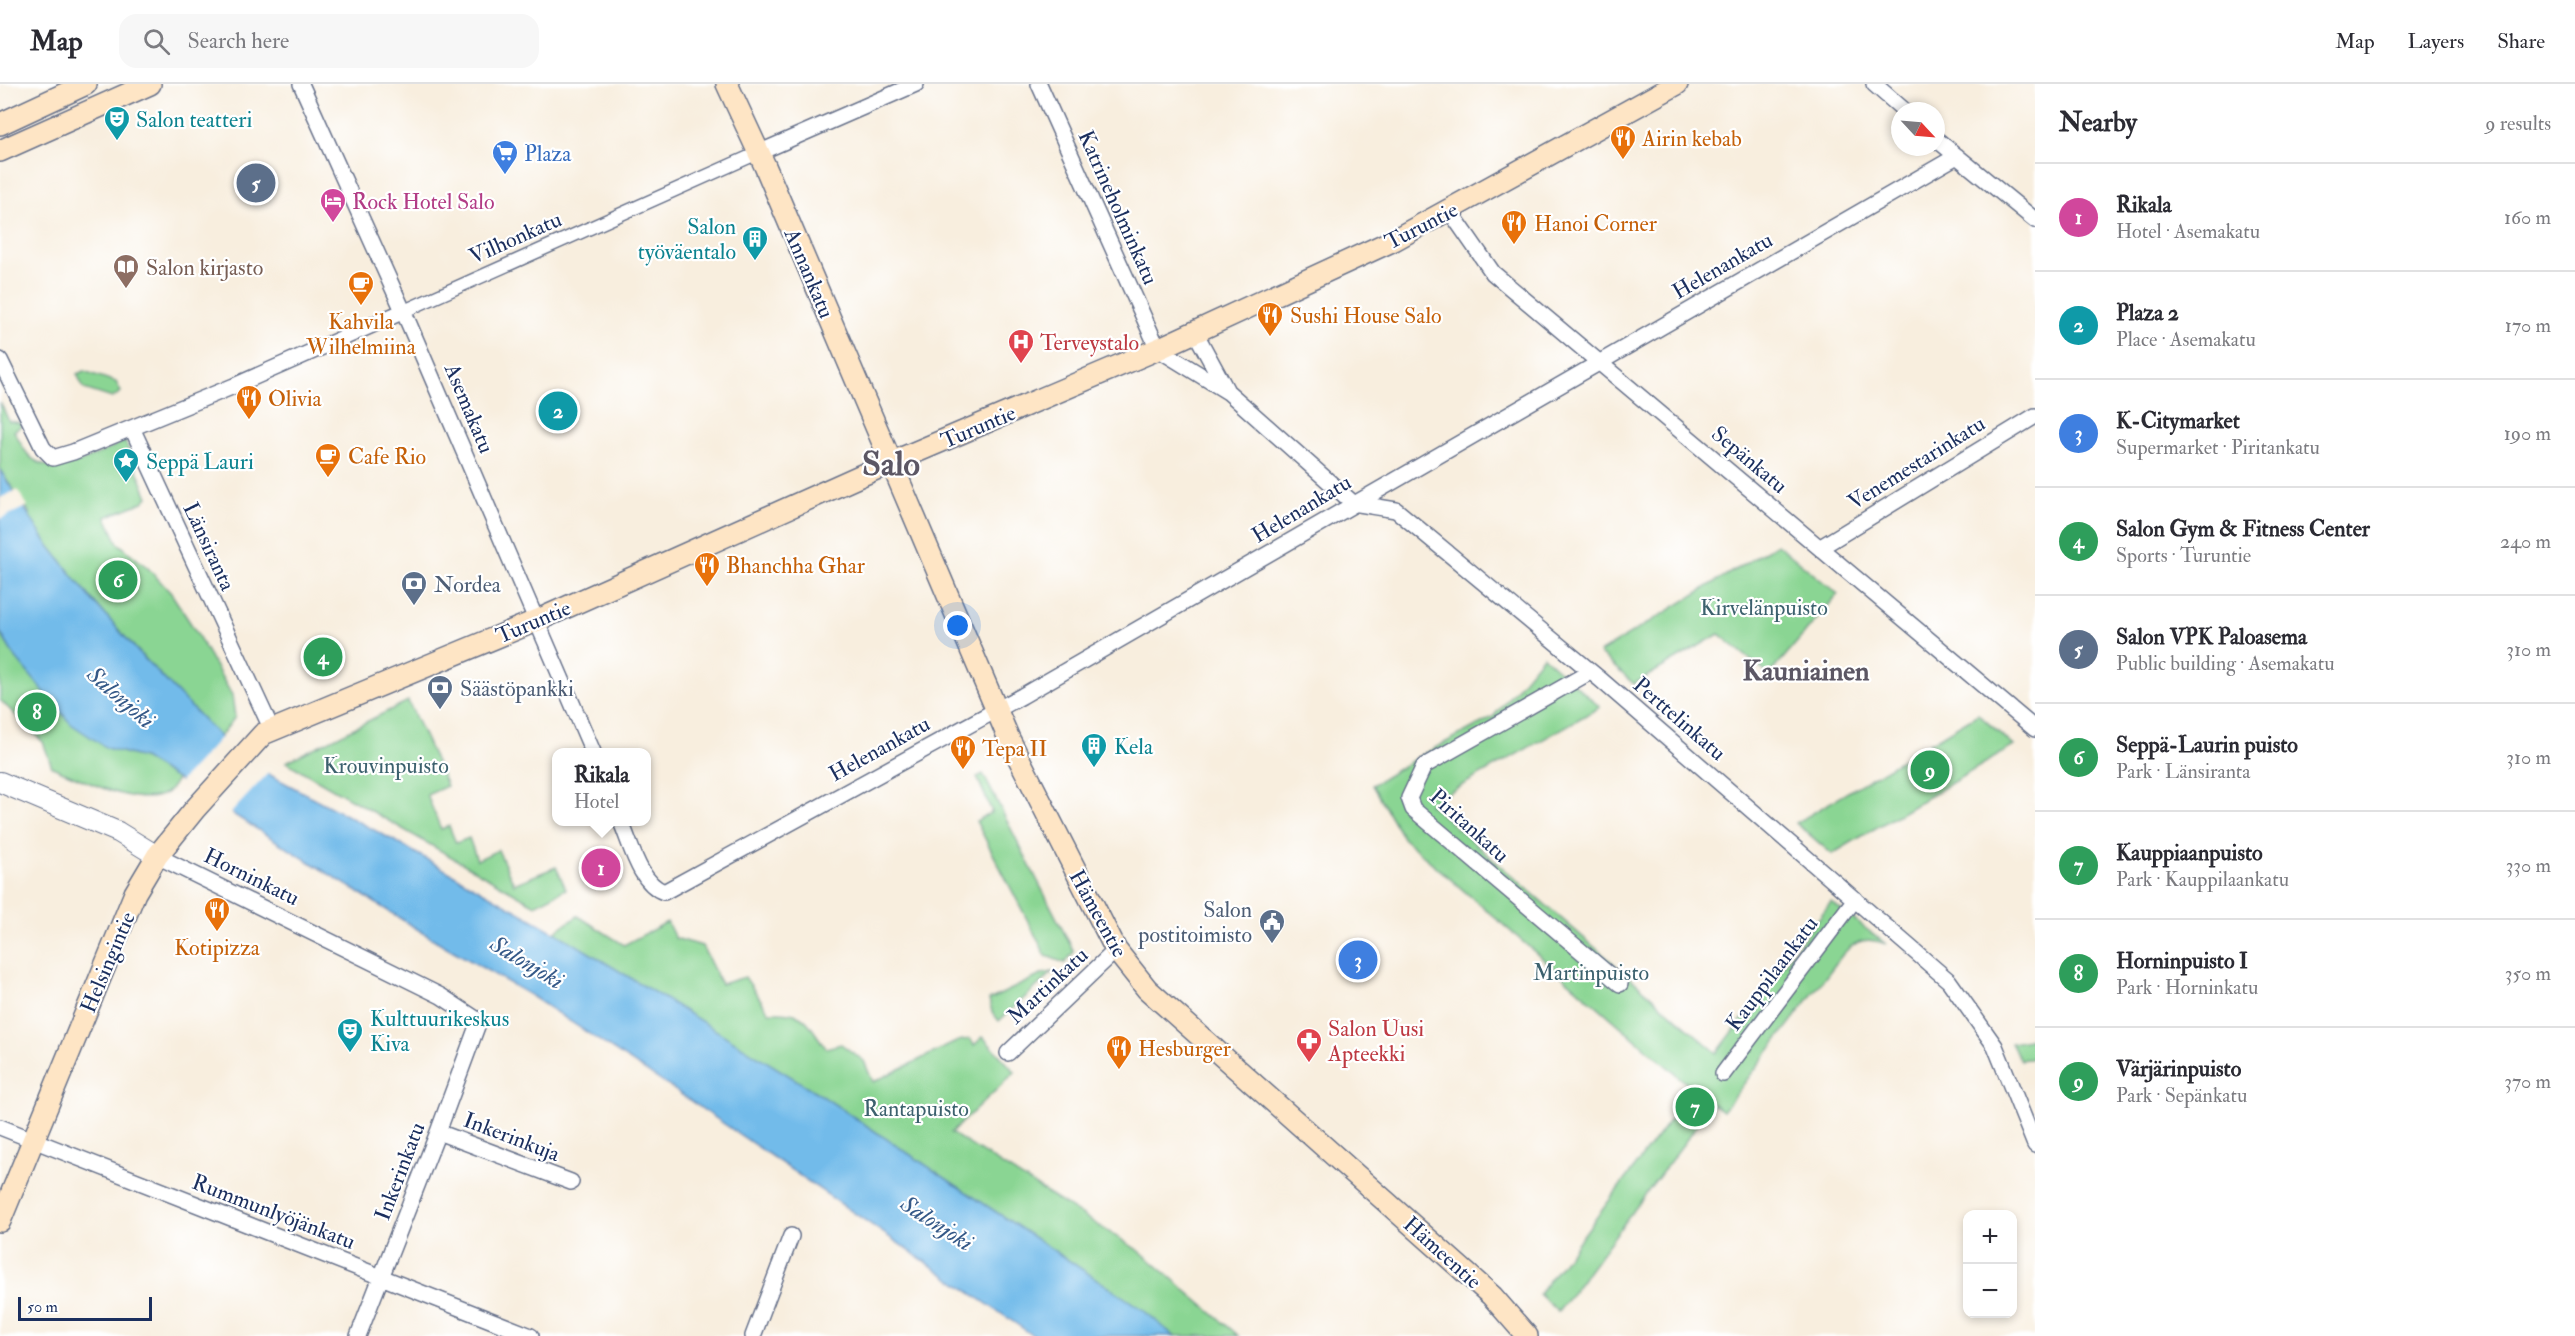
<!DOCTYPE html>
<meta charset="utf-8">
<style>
:root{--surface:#fff;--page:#f7f7f7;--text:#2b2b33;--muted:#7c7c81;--line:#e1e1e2;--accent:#7c3aed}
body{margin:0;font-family:"IM FELL Double Pica",serif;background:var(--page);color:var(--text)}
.controls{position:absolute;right:18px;bottom:18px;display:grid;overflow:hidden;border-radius:12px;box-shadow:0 3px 9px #0003}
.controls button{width:54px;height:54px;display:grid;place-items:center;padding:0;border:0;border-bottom:2px solid var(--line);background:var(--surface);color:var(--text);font:30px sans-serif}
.compass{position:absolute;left:1891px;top:18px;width:54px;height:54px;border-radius:50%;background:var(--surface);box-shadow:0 3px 9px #0003;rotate:116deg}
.scale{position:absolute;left:18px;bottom:15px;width:134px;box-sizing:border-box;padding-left:6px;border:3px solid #1b2f5e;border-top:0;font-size:16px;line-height:21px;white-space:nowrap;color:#1b2f5e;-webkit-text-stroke:4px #fff;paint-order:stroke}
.you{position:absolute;left:958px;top:542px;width:21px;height:21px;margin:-15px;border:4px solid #fff;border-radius:50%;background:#1a73e8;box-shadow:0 0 0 9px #1a73e833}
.badge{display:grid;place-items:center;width:39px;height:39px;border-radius:50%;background:var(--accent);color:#fff;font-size:20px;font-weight:700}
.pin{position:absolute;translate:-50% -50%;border:3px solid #fff;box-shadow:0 2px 6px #0006}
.popup{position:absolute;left:552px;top:664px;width:99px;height:78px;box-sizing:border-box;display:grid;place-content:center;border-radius:12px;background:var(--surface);filter:drop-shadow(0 2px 4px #0005);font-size:20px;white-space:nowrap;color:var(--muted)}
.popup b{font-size:22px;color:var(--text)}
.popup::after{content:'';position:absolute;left:50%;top:100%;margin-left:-12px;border:12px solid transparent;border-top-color:var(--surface)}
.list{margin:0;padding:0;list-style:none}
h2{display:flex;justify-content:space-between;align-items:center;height:78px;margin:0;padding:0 24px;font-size:26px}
h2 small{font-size:20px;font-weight:400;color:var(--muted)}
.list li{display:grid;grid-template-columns:39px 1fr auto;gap:18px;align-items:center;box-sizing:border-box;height:108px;padding:0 24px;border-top:2px solid var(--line)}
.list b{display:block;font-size:22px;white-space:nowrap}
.list p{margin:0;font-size:20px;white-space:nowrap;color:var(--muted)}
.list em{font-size:20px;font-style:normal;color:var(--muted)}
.icon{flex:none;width:33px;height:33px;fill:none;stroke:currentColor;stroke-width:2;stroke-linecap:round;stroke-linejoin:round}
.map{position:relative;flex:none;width:2035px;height:1252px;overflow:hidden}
header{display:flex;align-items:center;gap:36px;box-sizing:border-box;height:84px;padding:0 30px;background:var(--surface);border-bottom:2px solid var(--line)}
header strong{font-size:28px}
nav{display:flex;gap:33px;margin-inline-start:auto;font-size:21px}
.search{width:420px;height:54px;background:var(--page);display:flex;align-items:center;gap:15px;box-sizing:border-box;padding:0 21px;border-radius:18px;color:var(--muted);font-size:22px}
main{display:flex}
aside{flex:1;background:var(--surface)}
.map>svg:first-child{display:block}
</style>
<header>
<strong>Map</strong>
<div class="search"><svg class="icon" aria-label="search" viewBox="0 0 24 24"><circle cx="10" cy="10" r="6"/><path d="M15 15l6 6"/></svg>Search here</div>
<nav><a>Map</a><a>Layers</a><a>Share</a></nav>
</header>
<main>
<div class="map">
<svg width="2035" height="1252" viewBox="0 0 2035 1252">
<rect width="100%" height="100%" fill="#fff"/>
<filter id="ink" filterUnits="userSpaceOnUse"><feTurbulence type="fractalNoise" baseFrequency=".0167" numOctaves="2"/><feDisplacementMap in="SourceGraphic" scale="12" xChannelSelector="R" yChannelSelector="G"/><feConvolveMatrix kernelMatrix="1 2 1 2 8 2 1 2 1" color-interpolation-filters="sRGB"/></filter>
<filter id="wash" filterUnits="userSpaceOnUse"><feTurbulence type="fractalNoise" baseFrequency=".008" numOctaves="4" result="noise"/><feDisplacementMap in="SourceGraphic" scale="24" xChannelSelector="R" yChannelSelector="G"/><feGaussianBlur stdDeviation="1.35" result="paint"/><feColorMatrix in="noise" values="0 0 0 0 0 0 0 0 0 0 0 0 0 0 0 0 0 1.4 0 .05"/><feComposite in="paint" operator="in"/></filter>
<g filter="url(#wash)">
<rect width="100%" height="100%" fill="#f8eede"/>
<!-- green -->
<path fill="#8ad593" stroke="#528278" stroke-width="1.5" d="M84 287 116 298 121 308 112 314 84 305 77 290Z
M0 318 9 337 21 339V342L14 347C20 357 25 371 36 377 63 393 100 368 125 357L148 413 143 418 106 433 118 459 148 484 171 509 193 543 232 611 235 633 220 653C154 585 88 517 33 440L28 426 0 386Z
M1777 460 1838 510 1769 591 1719 550 1634 600 1599 569Z
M0 548 15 573 107 664 143 674 177 695C174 700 171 706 166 709 138 726 81 694 52 683L43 658 0 616Z
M1543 572 1600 623 1429 720 1717 969 1831 818 1886 860C1867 853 1857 855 1843 870L1723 1027 1713 1020 1558 1228 1539 1210 1693 1005 1403 754 1372 701 1420 672 1493 633Z
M408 617 447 702 427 711 441 745 449 742 456 759 469 754 477 776 498 766 514 800 556 783 566 805 535 821 286 678Z
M1978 630 2014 662 1832 770 1796 739Z
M983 690 1074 868 1065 879 1046 872 976 737 992 728 977 693Z
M578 832 624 861 667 838 675 854 702 862 721 900 745 893 769 928C808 927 804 935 826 964L841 960 864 977 873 998 958 957 970 955 974 961 983 953 1015 988 951 1049 1141 1168 1239 1252H1174L1143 1226 819 1010 554 848Z
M1053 888 999 937 992 928 989 916 1043 890Z
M2035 955V974L2020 976 2011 959Z"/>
<!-- water -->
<path fill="#72bbea" stroke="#4675a4" stroke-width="1.5" d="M0 386 46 458 93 517 140 570 220 653 270 691 393 756 575 860 683 926 819 1010 1143 1226 1174 1252H1034L676 1007 530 911 438 858 143 674 107 664 71 640 15 573 0 548Z"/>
<!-- pier -->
<path fill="#f8eede" d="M17 406 28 422 0 435V414Z
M223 651 270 687 230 730 179 699Z"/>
</g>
<g filter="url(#ink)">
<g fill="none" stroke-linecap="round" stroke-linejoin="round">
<defs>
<path id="pedestrian" d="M404 227 758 69"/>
<path id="minor" d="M301 0 409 240 593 668
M1039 0 1158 265 1228 308 1353 419 1396 426 1601 596 1949 897 1995 962 2035 1061
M1874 0 1905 27
M1936 55 2035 136
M758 69 916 0
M1450 127 1493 189 2035 645
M1195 248 1226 305
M0 276 43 364 53 374 73 368 234 302 404 227
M132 344 272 646
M1821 463 2035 332
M1590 588 1424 682 1409 714 1413 725 1620 900
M621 738C631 760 639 799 664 808L1022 612 1957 72
M157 772 441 912 479 937 438 1048 358 1252
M1008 969 1116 866
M1723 990 1855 815
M0 1043 531 1252
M438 1048 571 1098
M753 1252 791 1152"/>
<path id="tertiary" d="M0 698 118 748 157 772"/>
<path id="secondary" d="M727 0 765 82 1009 655 1116 866 1147 905 1492 1212 1527 1252
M0 40 86 0
M0 67 150 0
M0 1137 135 809 157 772 195 725 263 650 538 536 862 391 1158 265 1394 156 1677 0"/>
</defs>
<!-- pedestrian casing -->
<use href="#pedestrian" stroke="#68728b" stroke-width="15"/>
<!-- minor casing -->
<use href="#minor" stroke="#68728b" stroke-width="18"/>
<!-- tertiary casing -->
<use href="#tertiary" stroke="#68728b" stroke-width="22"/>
<!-- secondary casing -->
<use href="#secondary" stroke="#68728b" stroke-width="24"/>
<!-- pedestrian -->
<use href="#pedestrian" stroke="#fff" stroke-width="12"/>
<!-- minor -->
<use href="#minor" stroke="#fff" stroke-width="15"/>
<!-- tertiary -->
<use href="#tertiary" stroke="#fff" stroke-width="20"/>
<!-- secondary -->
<use href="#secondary" stroke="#fee5c5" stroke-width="21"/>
</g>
</g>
<!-- icons -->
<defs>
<symbol id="theatre-pin" viewBox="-11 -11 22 30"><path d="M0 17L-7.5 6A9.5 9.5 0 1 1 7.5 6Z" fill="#0f9aa8" stroke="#fff"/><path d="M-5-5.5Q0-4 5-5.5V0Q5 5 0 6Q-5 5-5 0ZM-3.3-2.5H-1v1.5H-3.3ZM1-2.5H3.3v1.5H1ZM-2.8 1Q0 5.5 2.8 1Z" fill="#fff"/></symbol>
<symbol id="restaurant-pin" viewBox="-11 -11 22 30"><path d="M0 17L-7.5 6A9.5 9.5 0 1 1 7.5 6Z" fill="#e8710a" stroke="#fff"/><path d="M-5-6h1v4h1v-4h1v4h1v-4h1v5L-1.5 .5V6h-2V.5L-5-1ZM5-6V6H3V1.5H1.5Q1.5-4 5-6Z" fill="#fff"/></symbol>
<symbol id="supermarket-pin" viewBox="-11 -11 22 30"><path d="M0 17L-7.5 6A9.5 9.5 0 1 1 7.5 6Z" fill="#3f7fe0" stroke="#fff"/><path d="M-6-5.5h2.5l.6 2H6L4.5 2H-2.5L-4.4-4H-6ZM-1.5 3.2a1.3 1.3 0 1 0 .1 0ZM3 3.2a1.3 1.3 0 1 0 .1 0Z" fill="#fff"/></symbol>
<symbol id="hotel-pin" viewBox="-11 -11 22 30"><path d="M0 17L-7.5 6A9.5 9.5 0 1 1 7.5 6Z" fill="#d1479c" stroke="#fff"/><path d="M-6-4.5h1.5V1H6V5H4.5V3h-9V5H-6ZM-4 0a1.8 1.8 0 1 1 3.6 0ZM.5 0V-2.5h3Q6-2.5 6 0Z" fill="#fff"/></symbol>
<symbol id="building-pin" viewBox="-11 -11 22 30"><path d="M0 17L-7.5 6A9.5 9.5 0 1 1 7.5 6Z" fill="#0f9aa8" stroke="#fff"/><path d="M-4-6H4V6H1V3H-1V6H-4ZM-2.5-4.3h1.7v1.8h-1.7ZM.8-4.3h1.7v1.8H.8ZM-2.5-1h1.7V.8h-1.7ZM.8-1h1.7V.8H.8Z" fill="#fff"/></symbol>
<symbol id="library-pin" viewBox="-11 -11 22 30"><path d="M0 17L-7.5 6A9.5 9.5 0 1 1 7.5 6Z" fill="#8d6e63" stroke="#fff"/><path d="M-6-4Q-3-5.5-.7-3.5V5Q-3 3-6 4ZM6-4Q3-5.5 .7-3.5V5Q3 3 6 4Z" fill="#fff"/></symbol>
<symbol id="cafe-pin" viewBox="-11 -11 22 30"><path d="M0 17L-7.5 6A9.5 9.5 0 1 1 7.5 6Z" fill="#e8710a" stroke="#fff"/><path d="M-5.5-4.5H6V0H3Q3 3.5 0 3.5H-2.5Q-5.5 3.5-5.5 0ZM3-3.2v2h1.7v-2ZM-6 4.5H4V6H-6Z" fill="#fff"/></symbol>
<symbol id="hospital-pin" viewBox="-11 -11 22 30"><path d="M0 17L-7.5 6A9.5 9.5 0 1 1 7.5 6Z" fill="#e0444e" stroke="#fff"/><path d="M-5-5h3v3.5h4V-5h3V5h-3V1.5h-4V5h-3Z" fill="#fff"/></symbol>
<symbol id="sight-pin" viewBox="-11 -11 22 30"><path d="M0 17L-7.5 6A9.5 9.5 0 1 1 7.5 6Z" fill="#0f9aa8" stroke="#fff"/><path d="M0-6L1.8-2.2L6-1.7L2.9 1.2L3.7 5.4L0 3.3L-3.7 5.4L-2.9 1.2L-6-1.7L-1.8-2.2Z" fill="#fff"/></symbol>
<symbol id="bank-pin" viewBox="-11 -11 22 30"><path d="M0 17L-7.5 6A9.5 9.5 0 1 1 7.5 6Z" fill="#5c6f8a" stroke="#fff"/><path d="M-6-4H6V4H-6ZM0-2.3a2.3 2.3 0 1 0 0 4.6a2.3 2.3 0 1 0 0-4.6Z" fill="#fff"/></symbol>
<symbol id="civic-pin" viewBox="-11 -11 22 30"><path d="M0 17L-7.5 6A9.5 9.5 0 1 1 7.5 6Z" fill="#5c6f8a" stroke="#fff"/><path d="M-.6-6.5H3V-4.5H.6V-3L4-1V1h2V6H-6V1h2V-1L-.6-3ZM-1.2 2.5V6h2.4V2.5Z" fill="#fff"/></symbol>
<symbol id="pharmacy-pin" viewBox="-11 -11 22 30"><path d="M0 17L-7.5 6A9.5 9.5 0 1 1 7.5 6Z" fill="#e0444e" stroke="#fff"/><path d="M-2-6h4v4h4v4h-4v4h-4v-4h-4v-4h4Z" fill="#fff"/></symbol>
</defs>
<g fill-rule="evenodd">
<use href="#theatre-pin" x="102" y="20" width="30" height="40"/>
<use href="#restaurant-pin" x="1608" y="39" width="30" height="40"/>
<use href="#supermarket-pin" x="490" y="54" width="30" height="40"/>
<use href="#hotel-pin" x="318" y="102" width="30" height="40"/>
<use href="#restaurant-pin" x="1499" y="124" width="30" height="40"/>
<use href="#building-pin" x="740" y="140" width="30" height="40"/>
<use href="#library-pin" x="111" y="168" width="30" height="40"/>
<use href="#cafe-pin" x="346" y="185" width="30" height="40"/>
<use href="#restaurant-pin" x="1255" y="216" width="30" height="40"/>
<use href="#hospital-pin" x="1006" y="243" width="30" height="40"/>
<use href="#restaurant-pin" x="234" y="299" width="30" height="40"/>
<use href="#cafe-pin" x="313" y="357" width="30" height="40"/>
<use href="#sight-pin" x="111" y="362" width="30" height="40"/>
<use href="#restaurant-pin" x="692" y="466" width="30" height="40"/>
<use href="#bank-pin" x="399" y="485" width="30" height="40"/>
<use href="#bank-pin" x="425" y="589" width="30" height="40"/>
<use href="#building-pin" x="1079" y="647" width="30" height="40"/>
<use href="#restaurant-pin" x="948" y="649" width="30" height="40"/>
<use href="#restaurant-pin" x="202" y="811" width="30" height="40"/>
<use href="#civic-pin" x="1257" y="823" width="30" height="40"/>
<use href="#theatre-pin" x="335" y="932" width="30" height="40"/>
<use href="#pharmacy-pin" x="1294" y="942" width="30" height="40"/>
<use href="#restaurant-pin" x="1104" y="949" width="30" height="40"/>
</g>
<g text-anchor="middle" stroke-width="4.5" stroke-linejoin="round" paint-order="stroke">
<!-- culture labels -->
<g font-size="22" fill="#0d838f" stroke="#fff" text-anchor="start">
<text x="136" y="43">Salon teatteri</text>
<text x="736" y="150" text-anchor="end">Salon<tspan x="736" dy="25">työväentalo</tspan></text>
<text x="146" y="385">Seppä Lauri</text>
<text x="1114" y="670">Kela</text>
<text x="370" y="942">Kulttuurikeskus<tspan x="370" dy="25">Kiva</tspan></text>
</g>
<!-- food labels -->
<g font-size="22" fill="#c56008" stroke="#fff" text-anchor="start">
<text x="1642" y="62">Airin kebab</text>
<text x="1534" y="147">Hanoi Corner</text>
<text x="1290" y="239">Sushi House Salo</text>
<text x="361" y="245" text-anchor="middle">Kahvila<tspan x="361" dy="25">Wilhelmiina</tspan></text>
<text x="268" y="322">Olivia</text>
<text x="348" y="380">Cafe Rio</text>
<text x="726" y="489">Bhanchha Ghar</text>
<text x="982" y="672">Tepa II</text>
<text x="217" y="871" text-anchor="middle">Kotipizza</text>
<text x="1138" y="972">Hesburger</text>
</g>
<!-- shop labels -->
<g font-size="22" fill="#366cbe" stroke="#fff" text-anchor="start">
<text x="524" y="77">Plaza</text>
</g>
<!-- hotel labels -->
<g font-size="22" fill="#b23c85" stroke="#fff" text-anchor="start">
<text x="352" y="125">Rock Hotel Salo</text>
</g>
<!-- street labels -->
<g font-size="22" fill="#1b2f5e" stroke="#fff">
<text transform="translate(1119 123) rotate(66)" y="8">Katrineholminkatu</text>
<text transform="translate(1421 141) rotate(-27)" y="8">Turuntie</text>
<text transform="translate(515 153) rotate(-24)" y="8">Vilhonkatu</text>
<text transform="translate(1722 181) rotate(-30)" y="8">Helenankatu</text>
<text transform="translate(810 189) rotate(67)" y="8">Annankatu</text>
<text transform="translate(470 324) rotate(67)" y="8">Asemakatu</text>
<text transform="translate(978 342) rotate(-23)" y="8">Turuntie</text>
<text transform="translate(1750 375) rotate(40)" y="8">Sepänkatu</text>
<text transform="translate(1916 378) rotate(-32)" y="8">Venemestarinkatu</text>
<text transform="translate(1301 424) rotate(-31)" y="8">Helenankatu</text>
<text transform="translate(210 462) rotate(65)" y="8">Länsiranta</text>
<text transform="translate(533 537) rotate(-23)" y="8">Turuntie</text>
<text transform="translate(1680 634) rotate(41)" y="8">Perttelinkatu</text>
<text transform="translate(879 664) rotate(-29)" y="8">Helenankatu</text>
<text transform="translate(1470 741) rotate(42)" y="8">Piritankatu</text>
<text transform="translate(252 792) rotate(26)" y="8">Horninkatu</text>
<text transform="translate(1099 829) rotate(61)" y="8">Hämeentie</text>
<text transform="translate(107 878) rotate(-67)" y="8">Helsingintie</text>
<text transform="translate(1771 889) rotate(-53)" y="8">Kauppilaankatu</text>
<text transform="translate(1047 901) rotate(-43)" y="8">Martinkatu</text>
<text transform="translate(512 1052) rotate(21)" y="8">Inkerinkuja</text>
<text transform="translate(399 1087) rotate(-69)" y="8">Inkerinkatu</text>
<text transform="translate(274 1127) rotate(21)" y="8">Rummunlyöjänkatu</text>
<text transform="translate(1443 1168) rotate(42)" y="8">Hämeentie</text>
</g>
<!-- education labels -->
<g font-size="22" fill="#785e54" stroke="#fff" text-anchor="start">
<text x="146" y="191">Salon kirjasto</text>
</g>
<!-- health labels -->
<g font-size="22" fill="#be3a42" stroke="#fff" text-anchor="start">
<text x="1040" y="266">Terveystalo</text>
<text x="1328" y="952">Salon Uusi<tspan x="1328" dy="25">Apteekki</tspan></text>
</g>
<!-- service labels -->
<g font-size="22" fill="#4e5e75" stroke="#fff" text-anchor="start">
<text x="434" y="508">Nordea</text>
<text x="460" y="612">Säästöpankki</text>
<text x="1252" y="833" text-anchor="end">Salon<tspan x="1252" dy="25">postitoimisto</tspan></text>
</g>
<!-- park labels -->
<g font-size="22" fill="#3c616e" stroke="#fff">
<text x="1764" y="531">Kirvelänpuisto</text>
<text x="386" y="689">Krouvinpuisto</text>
<text x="1591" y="896">Martinpuisto</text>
<text x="916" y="1032">Rantapuisto</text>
</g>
<!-- water labels -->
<g font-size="24" font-style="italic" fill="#355988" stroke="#fff">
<text transform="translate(121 613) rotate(41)" y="8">Salonjoki</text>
<text transform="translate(527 878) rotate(31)" y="8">Salonjoki</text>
<text transform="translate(937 1139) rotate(33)" y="8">Salonjoki</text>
</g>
<!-- district labels -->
<g font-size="28" font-weight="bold" fill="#5c5764" stroke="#fff">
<text x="1806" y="596">Kauniainen</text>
</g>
<!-- town labels -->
<g font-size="34" font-weight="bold" fill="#5c5764" stroke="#fff">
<text x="891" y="391">Salo</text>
</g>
</g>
</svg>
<div class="controls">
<button>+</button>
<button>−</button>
</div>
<svg class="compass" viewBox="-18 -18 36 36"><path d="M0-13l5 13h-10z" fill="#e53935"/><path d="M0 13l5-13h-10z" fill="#7c7c81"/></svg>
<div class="scale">50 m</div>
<div class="you"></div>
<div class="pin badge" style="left:601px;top:784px;background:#d1479c">1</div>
<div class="popup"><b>Rikala</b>Hotel</div>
<div class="pin badge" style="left:558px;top:327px;background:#0f9aa8">2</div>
<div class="pin badge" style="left:1358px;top:876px;background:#3f7fe0">3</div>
<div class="pin badge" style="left:323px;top:573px;background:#2e9e5b">4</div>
<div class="pin badge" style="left:256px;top:99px;background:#5c6f8a">5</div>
<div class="pin badge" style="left:118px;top:496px;background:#2e9e5b">6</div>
<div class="pin badge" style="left:1695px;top:1023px;background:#2e9e5b">7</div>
<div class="pin badge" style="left:37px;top:628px;background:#2e9e5b">8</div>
<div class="pin badge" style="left:1930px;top:686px;background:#2e9e5b">9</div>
</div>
<aside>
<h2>Nearby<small>9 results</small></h2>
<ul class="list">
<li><span class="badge" style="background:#d1479c">1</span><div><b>Rikala</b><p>Hotel · Asemakatu</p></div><em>160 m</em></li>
<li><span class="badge" style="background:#0f9aa8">2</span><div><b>Plaza 2</b><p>Place · Asemakatu</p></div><em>170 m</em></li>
<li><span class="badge" style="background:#3f7fe0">3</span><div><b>K-Citymarket</b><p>Supermarket · Piritankatu</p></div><em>190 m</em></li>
<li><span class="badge" style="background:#2e9e5b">4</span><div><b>Salon Gym &amp; Fitness Center</b><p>Sports · Turuntie</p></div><em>240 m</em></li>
<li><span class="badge" style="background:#5c6f8a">5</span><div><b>Salon VPK Paloasema</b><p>Public building · Asemakatu</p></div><em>310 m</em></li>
<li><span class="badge" style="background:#2e9e5b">6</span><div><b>Seppä-Laurin puisto</b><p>Park · Länsiranta</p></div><em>310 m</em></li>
<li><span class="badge" style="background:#2e9e5b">7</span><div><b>Kauppiaanpuisto</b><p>Park · Kauppilaankatu</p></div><em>330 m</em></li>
<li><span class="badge" style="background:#2e9e5b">8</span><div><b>Horninpuisto I</b><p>Park · Horninkatu</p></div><em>350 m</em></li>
<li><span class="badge" style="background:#2e9e5b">9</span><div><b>Värjärinpuisto</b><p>Park · Sepänkatu</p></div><em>370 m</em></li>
</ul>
</aside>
</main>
